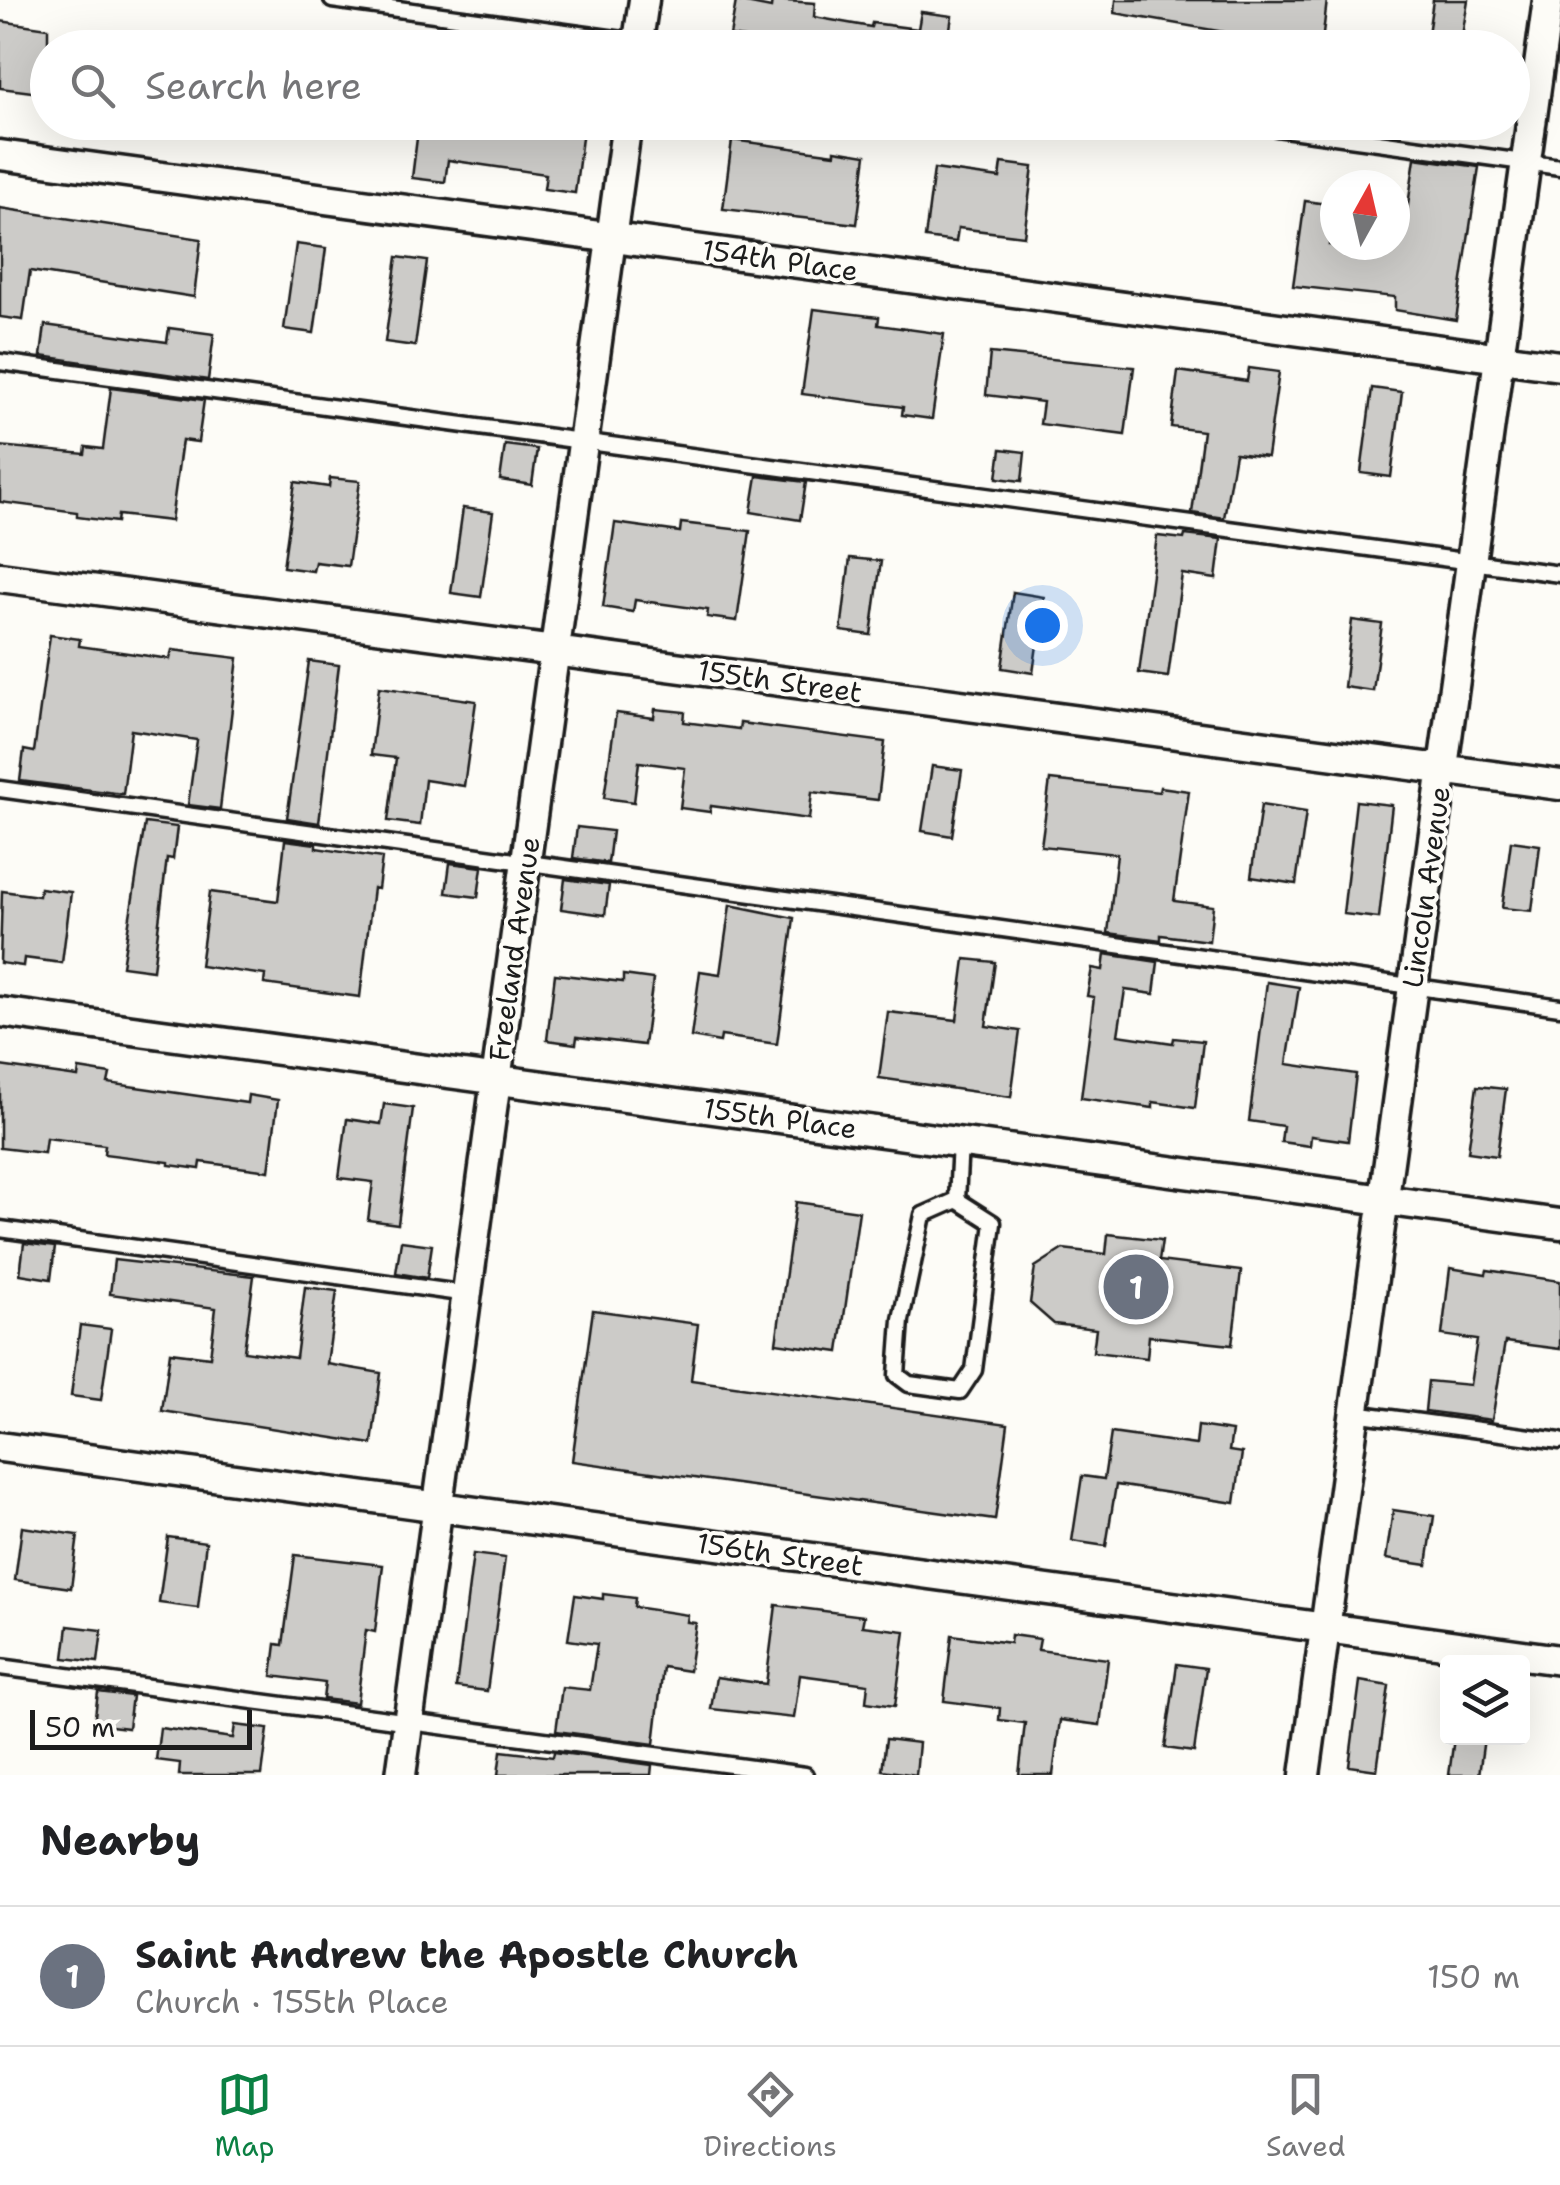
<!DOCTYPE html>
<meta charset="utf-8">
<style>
:root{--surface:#fff;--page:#f2f2f2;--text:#202124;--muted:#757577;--line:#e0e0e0;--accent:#0b8043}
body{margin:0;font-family:"Shantell Sans",sans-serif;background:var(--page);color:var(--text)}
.controls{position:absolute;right:30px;bottom:30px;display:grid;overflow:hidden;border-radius:10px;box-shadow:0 10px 40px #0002}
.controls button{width:90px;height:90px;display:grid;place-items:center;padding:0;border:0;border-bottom:2px solid var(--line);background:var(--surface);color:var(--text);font:50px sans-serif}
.compass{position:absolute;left:1320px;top:170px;width:90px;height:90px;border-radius:50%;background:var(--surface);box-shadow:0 10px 40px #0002;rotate:8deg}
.scale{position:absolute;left:30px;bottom:25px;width:222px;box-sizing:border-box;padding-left:10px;border:5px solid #1c1c1c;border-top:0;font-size:28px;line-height:35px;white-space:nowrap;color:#1c1c1c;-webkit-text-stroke:8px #fdfcf7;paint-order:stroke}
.you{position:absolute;left:1042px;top:625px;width:35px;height:35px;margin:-25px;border:8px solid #fff;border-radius:50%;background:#1a73e8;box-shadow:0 0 0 15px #1a73e833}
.badge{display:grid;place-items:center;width:65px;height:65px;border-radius:50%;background:var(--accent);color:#fff;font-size:32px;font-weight:700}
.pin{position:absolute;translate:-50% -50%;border:5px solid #fff;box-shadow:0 2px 10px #0006}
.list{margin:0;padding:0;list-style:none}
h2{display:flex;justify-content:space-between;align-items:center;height:130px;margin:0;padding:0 40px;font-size:42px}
h2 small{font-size:32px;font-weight:400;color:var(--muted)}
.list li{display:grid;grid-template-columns:65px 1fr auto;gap:30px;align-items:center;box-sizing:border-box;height:140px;padding:0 40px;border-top:2px solid var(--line)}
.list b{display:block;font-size:38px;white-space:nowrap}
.list p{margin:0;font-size:32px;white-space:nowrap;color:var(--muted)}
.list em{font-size:32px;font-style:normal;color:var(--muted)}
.icon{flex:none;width:55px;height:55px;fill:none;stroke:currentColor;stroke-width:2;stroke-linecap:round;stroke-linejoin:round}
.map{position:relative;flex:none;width:1560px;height:1775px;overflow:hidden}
.search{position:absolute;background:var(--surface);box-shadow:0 10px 40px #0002;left:30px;right:30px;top:30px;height:110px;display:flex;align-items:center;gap:25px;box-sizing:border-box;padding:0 35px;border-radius:55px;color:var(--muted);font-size:38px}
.sheet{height:270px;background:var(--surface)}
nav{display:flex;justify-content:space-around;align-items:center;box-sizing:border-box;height:140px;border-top:2px solid var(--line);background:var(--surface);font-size:28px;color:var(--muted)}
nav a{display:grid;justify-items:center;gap:5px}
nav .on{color:var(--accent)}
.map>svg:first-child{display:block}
</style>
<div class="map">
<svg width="1560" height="1775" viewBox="0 0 1560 1775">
<rect width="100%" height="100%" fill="#fdfcf7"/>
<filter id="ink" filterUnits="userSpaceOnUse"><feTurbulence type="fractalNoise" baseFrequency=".01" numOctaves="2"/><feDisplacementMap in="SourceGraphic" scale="20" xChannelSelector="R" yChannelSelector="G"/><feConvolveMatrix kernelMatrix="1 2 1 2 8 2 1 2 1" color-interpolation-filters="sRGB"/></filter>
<g filter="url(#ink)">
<!-- building -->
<path fill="#cccbc8" stroke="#1c1c1c" stroke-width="2.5" d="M772 0 815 3 814 17 871 27 872 23 918 29 921 12 952 16 947 48H812L730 36 736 1 771 8Z
M1116 0H1327L1322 43 1253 35 1252 40 1223 36 1224 32 1115 13Z
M1433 0H1468L1460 48H1426Z
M0 21 48 28V94L0 88Z
M419 122H584L575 193 544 189 546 174 448 160 445 182 412 178Z
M732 140 835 154V150L866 155 857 224 723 209Z
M1415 158 1479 167 1456 320 1395 310V297L1293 286 1305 201 1335 205 1329 245H1395V210L1407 212Z
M1002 163 1033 167 1024 236 958 228 956 242 925 238 934 169 1000 178Z
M0 208 201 239 194 297 30 271 23 320 0 317Z
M296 244 326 248 314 333 284 329Z
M397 257 427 261 415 346 385 342Z
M814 309 879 317 878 325 944 334 932 419 902 415 903 407 802 394Z
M45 325 167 342 169 328 214 334 208 380 41 356Z
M990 353 1134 367 1125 435 1040 424 1043 402 986 395Z
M1249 368 1279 372 1267 457 1235 453 1224 518 1192 513 1203 431 1171 427 1178 371 1247 381Z
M111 388 204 400 198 442 182 440 171 521 118 515 117 522 77 517V512L0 502V446L85 454 86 447 103 449Z
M1372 388 1402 392 1391 477 1361 473Z
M505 445 537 449 532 485 500 480Z
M1001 449 1025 452 1022 481 997 478Z
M757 476 806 482 800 520 751 512Z
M330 478 360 481 348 566 315 562 313 571 283 567 295 482 329 487Z
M463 508 493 512 481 597 451 593Z
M615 523 680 532 681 523 750 531 737 621 707 617 708 610 635 600 633 612 603 607Z
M1185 535 1221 539 1216 579 1182 574 1168 677 1139 673 1157 536 1184 539Z
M850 558 881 561 871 635 841 631Z
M1013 592 1044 597 1033 673 1002 668Z
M1352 620 1382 624 1373 691 1344 687Z
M50 635 80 639 79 646 170 659 172 650 238 658 220 809 188 805 197 740 131 730 123 794 20 781 24 750 34 752Z
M309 661 339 665 319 823 287 818Z
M379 687 476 701 464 786 425 780 420 825 388 821 396 758 371 755Z
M655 709 685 712 684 722 739 729 740 723 885 742 878 800 812 792 809 819 711 806 710 812 680 808 685 768 639 762 634 802 604 798 616 713 654 718Z
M932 766 962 770 952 836 922 831Z
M1050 780 1159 792 1160 787 1189 791 1174 901 1213 906 1209 941 1161 935V940L1108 933 1117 854 1041 846Z
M1356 801 1392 805 1379 918 1343 914Z
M1261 805 1306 812 1296 884 1251 877Z
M145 823 177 827 173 859 167 858 153 970 122 966Z
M577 827 612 831 608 863 573 858Z
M285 840 316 844V848L382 858 378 889 373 888 360 997 264 984 265 975 200 966 210 892 278 901Z
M1511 841 1540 845 1532 911 1502 908Z
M450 863 482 867 478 897 446 893Z
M565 879 609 885 605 915 561 909Z
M40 888 71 892 62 963 24 958 23 966 0 963 2 891 39 896Z
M730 905 794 918 777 1044 721 1036 720 1042 691 1037 700 971 720 974Z
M1105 954 1158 962 1154 994 1125 990 1118 1035 1173 1043 1174 1038 1203 1041 1195 1108 1153 1102V1108L1081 1098 1094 997 1087 996 1092 968 1103 970Z
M965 959 995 962 986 1026 1020 1031 1011 1097 879 1078 888 1012 957 1020Z
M555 974 623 982V975L653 979 644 1045 577 1037 576 1044 547 1040Z
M1267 982 1299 987 1287 1064 1356 1074 1348 1141 1311 1136 1310 1146 1281 1142 1283 1126 1249 1121Z
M0 1066 78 1077 79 1069 110 1074 108 1083 247 1103 248 1095 278 1100 269 1171 201 1162 200 1169 169 1165V1162L104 1154 105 1145 46 1138 44 1153 0 1148Z
M1477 1086 1506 1089 1497 1156 1468 1152Z
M384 1104 413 1108 398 1224 368 1220 373 1182 339 1178 347 1119 381 1124Z
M796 1202 859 1211 839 1352 776 1343Z
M1108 1234 1162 1240 1159 1261 1241 1271 1232 1345 1149 1336 1147 1358 1093 1352 1096 1329 1054 1324 1030 1303 1035 1267 1063 1249 1106 1254Z
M401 1241 432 1245 427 1278 396 1273Z
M24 1243 55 1247 51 1279 20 1274Z
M114 1260 254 1276 244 1351 296 1358 305 1287 337 1291 327 1364 381 1373 372 1444 162 1411 170 1352 210 1357 216 1308 110 1294Z
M1450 1268 1486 1274 1487 1270 1560 1281V1349L1505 1342 1492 1420 1425 1411 1428 1381 1470 1385 1477 1340 1442 1335Z
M593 1310 698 1324 691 1380 1008 1424 995 1520 572 1461Z
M80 1325 111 1329 101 1400 71 1396Z
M1198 1426 1232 1431 1229 1451 1242 1453 1235 1503 1116 1485 1106 1546 1072 1541 1082 1476 1104 1479 1111 1433 1196 1445Z
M1393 1510 1434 1516 1427 1565 1386 1559Z
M22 1527 78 1535 71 1588 15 1580Z
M168 1537 206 1542 198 1608 159 1603Z
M473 1554 505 1558 487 1691 456 1687Z
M295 1555 383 1565 375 1632 366 1630 357 1703 323 1699 325 1683 272 1676 276 1644 283 1645Z
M603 1594 635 1598 634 1607 688 1615 687 1622 696 1623 689 1671 663 1667 654 1744 556 1731 562 1687 590 1690 597 1644 568 1640 575 1595 603 1599Z
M776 1605 864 1616 862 1626 905 1631 895 1706 866 1702 868 1684 800 1675 794 1718 711 1709 716 1677 766 1684Z
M68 1626 102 1630 98 1662 64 1658Z
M952 1635 1010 1643 1011 1635 1040 1639 1038 1650 1108 1659 1100 1725 1060 1720 1053 1775H1019L1025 1723 999 1720 1000 1708 944 1701Z
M1177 1664 1206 1668 1194 1752 1165 1748Z
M1360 1681 1389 1686 1377 1770 1349 1766Z
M98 1692 132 1696 128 1728 94 1724Z
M235 1725 268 1729 262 1775H179L180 1763 156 1760 160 1728 233 1738Z
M1454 1738H1484L1479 1775H1449Z
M886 1739 919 1743 916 1775 882 1770Z
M501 1751 553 1757 554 1752 652 1765 651 1775H498Z"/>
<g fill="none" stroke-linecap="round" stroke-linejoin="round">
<defs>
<path id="lane" d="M332 0 682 48
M1233 122 1560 167
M0 362 1560 574
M0 789 1560 1007
M957 1200 993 1223 974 1370 960 1391 909 1384 897 1375 901 1320 923 1215Z
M957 1200 960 1143
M0 1229 467 1294
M1354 1413 1560 1441
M0 1667 805 1775"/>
<path id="street" d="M637 48 644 0
M0 155 1560 366
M0 577 1560 785
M0 1012 1560 1224
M0 1447 1560 1660
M401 1775 627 122
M1305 1775 1548 0"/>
</defs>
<!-- lane casing -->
<use href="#lane" stroke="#1c1c1c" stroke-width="21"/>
<!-- street casing -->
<use href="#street" stroke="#1c1c1c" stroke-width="35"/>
<!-- lane -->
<use href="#lane" stroke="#fdfcf7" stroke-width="14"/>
<!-- street -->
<use href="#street" stroke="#fdfcf7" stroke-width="28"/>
</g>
</g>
<g text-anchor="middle" stroke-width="8" stroke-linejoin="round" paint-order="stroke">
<!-- street labels -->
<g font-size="28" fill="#1c1c1c" stroke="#fdfcf7">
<text transform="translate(780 260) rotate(8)" y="10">154th Place</text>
<text transform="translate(780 681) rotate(8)" y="10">155th Street</text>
<text transform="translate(1426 887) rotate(-82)" y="10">Lincoln Avenue</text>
<text transform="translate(514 949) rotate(-82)" y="10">Freeland Avenue</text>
<text transform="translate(780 1118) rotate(8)" y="10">155th Place</text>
<text transform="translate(780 1554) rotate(8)" y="10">156th Street</text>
</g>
</g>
</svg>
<div class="controls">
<button><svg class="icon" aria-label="layers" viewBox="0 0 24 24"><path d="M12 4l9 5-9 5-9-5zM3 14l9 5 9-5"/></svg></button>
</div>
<svg class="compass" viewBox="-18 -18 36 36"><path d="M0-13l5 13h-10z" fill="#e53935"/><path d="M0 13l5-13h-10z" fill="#757577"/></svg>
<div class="scale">50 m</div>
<div class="you"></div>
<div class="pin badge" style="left:1136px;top:1287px;background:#6b7280">1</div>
<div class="search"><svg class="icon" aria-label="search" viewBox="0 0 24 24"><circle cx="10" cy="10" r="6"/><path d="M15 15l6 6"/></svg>Search here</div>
</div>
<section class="sheet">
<h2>Nearby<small></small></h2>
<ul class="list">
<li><span class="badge" style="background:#6b7280">1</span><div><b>Saint Andrew the Apostle Church</b><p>Church · 155th Place</p></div><em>150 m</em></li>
</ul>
</section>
<nav>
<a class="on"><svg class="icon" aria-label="map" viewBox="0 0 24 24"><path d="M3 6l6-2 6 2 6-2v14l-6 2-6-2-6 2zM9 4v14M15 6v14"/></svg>Map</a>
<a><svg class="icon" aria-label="directions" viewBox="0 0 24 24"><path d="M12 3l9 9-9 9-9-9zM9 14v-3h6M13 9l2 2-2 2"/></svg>Directions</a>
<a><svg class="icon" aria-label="saved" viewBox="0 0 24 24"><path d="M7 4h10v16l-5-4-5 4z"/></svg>Saved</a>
</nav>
